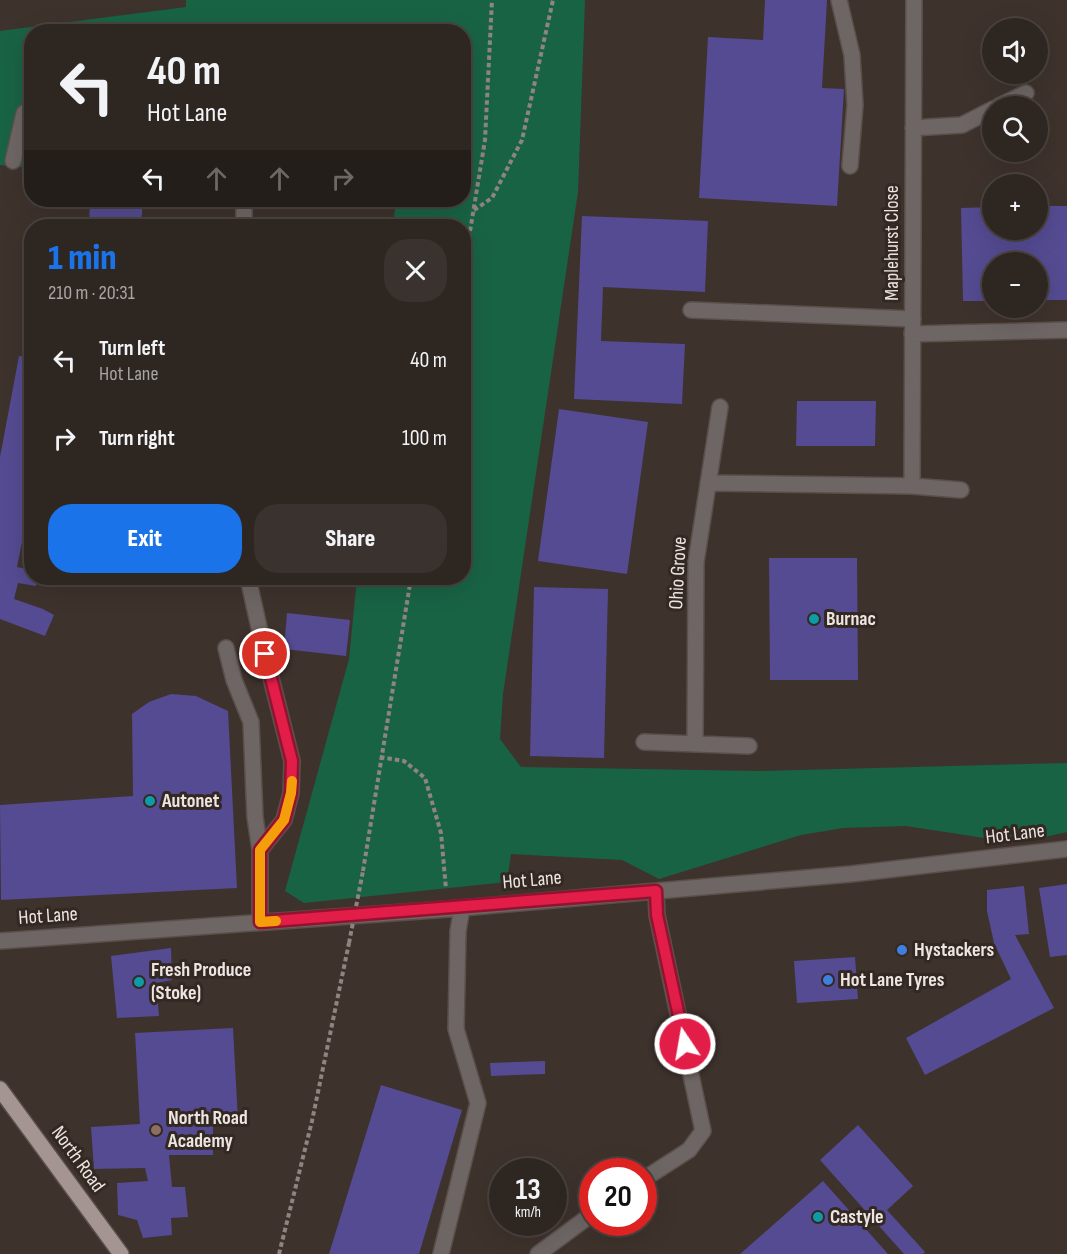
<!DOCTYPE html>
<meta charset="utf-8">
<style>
:root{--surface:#2e2621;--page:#3a322e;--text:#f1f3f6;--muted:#a7a5a5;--line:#49433f;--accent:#1a73e8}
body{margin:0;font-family:"Sofia Sans Condensed",sans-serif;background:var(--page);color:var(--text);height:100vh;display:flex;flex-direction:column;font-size:22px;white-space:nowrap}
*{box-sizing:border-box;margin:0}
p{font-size:20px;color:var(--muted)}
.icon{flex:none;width:33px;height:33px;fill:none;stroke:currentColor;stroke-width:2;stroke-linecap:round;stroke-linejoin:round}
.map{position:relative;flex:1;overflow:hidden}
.panel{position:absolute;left:24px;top:219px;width:447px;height:366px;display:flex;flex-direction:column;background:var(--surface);border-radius:24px;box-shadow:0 6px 24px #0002,0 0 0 2px var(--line)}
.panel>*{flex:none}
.hud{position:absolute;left:24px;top:24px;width:447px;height:183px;border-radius:24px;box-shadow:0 6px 24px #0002,0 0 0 2px var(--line);background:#2e2621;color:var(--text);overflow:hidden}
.controls{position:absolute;left:982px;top:18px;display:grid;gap:12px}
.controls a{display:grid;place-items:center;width:66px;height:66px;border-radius:50%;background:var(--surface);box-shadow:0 6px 24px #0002,0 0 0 2px var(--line);font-size:30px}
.speed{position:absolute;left:489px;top:1158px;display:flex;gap:12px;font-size:30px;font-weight:700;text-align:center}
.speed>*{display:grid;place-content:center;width:78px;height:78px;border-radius:50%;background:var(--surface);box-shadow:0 6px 24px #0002,0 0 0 2px var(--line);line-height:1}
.speed small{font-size:15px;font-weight:400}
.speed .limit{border:9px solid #d22;background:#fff;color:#111}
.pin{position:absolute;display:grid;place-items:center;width:51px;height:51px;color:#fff;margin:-26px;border:3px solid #fff;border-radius:50%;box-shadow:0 2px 6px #0007}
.me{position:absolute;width:66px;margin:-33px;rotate:348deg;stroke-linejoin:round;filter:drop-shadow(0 0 4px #0008)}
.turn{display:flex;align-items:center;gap:21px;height:126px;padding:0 24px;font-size:27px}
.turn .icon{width:78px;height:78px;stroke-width:2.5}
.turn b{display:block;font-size:42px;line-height:51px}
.lanes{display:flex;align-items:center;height:57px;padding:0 24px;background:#0003;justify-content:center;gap:30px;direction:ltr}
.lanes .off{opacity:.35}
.round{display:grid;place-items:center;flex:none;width:63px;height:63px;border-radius:24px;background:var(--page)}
.overview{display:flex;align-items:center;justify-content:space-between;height:102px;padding:0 24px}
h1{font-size:36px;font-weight:800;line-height:45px;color:var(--accent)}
.primary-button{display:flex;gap:12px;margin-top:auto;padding:12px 24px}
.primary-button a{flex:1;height:69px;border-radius:24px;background:var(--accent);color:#fff;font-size:24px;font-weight:800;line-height:69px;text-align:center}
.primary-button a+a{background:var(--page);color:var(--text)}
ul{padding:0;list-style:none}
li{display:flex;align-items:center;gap:18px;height:78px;padding:0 24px}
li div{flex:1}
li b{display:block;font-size:22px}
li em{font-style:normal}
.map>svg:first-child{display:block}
.green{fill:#196345}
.building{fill:#544b92}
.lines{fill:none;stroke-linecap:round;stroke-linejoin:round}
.minor-casing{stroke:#5a4f49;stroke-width:18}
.major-casing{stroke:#5a4f49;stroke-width:18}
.path{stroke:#8f8580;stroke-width:4;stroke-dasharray:4.5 3;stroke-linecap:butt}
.minor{stroke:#6d6665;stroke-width:15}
.major{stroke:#a49593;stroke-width:15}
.path-bridge{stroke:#8f8580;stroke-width:4;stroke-dasharray:4.5 3;stroke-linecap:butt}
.route-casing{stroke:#92132f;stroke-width:15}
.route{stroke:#e11d48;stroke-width:10}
.slow{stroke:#f59e0b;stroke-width:10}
.culture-dot{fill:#0f9aa8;stroke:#342822;stroke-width:2}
.shop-dot{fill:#3f7fe0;stroke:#342822;stroke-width:2}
.education-dot{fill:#8d6e63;stroke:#342822;stroke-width:2}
.labels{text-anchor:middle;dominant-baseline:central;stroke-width:6;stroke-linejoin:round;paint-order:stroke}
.street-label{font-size:20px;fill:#ede5e1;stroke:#342822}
.poi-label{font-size:20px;font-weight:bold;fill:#ede5e1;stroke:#342822;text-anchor:start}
</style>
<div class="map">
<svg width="1067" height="1254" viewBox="0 0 1067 1254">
<rect width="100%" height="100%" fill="#3e322c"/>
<path class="green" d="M186,0h399l-7,192 -75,502 -3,45 21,28 237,4 309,-8v69l-50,11 -111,-17 -63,2 -42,7 -142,44 -37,-19 -111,-6 -4,28 -203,21 -19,-12 64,-232 8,-81h107v-352h-71l3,-26h68v-168h-432l-1,136 -31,-3v-134l186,-24z"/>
<path class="building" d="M765,0h62l-5,88 22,1 -7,117 -138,-8 9,-161 55,3z
M90,200h53l-2,26h-52z
M1038,206h29v94h-29v-38h-45v39h-30l-2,-93 32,-1v23h45z
M582,216l126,5 -3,71 -102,-5 -2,54 84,3 -3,60 -108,-5z
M19,356l13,2v134l-15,75 15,3v8h6l-2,8 -18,-3 -4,16 29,10 11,6 -9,21 -45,-17v-162z
M797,401h79l-1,45h-79z
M559,409l89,13 -21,152 -89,-13z
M769,558h88l1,122h-88z
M534,587l74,2 -4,169 -74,-2z
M287,613l63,7 -4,36 -62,-7z
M171,694l25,2 32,15 9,177 -236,12 -1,-95 133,-9 -1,-82 17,-12z
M1067,884v71l-17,2 -11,-69z
M1024,886l5,48 -14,1 39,73 -129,67 -19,-37 105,-59 -17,-36 -7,-32v-21z
M171,948l1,32 -16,3 3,33 -42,2 -6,-62z
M855,957l3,42 -61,4 -3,-42z
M233,1028l5,92 -25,2v33h-44l3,32h13l3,30 -17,1 1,17 -29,3 -6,-18 -19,-5 -1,-32 31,-2 -3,-13 -51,1 -3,-42 49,-3 -5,-91z
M545,1061v13l-54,2 -1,-13z
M381,1085l81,25 -43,144h-90z
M858,1125l55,61 -26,24 38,42 -2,2h-19l-84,-94z
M823,1181l65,73h-148z"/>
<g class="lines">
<g class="minor-casing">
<path id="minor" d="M839,0l13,55 3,50 -5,61
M999,106l27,-13
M913,128l49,-3 31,-16
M13,161l11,-48 8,-4
M244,200v26
M691,310l222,9
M912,334l155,-4
M708,483l204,3 49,4
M912,486l2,-486
M248,578l17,76 27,107 -1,32 -7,27 -24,30
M226,648l8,32 17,42 4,95 5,33v72
M644,742l105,4
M695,743l1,-181 24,-155
M0,941l462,-33 389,-34 216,-25
M644,1179l45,-29 14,-19 -46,-216 -1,-24
M441,1254l37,-151 -22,-74 2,-98 4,-23
M538,1254l54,-40"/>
</g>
<g class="major-casing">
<path id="major" d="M0,1089l121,165"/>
</g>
<path class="path" d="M474,210l18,-12 30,-58 31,-140
M464,268l21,-128 7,-140
M380,757l24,4 21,17 16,55 5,56
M363,871l48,-293
M279,1254l33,-133 37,-178"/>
<use href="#minor" class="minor"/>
<use href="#major" class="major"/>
<path class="path-bridge" d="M349,943l14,-72"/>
</g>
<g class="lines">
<g class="route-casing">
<path id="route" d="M265,654l27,107 -1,32 -7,27 -24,30v72l396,-31 1,24 28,129"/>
</g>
<use href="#route" class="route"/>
<path class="slow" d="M276,921l-16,1v-72l24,-30 7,-27 1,-12"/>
</g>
<g class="culture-dot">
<circle cx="814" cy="619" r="6"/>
<circle cx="150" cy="801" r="6"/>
<circle cx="139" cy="982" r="6"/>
<circle cx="818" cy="1217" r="6"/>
</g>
<g class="shop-dot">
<circle cx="902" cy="950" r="6"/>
<circle cx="828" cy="980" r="6"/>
</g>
<circle class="education-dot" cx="156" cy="1130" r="6"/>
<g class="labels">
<g class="street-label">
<text transform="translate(892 243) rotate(-90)">Maplehurst Close</text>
<text transform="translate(678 573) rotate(-87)">Ohio Grove</text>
<text transform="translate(1015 834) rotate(-7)">Hot Lane</text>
<text transform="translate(532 880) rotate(-5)">Hot Lane</text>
<text transform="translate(48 916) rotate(-4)">Hot Lane</text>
<text transform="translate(78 1159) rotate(54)">North Road</text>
</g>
<g class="poi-label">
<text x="826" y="619">Burnac</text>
<text x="162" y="801">Autonet</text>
<text x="914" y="950">Hystackers</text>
<text x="151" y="970">Fresh Produce<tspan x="151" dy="23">(Stoke)</tspan></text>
<text x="840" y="980">Hot Lane Tyres</text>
<text x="168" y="1118">North Road<tspan x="168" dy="23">Academy</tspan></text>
<text x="830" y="1217">Castyle</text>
</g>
</g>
</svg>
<div class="controls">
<a><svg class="icon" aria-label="sound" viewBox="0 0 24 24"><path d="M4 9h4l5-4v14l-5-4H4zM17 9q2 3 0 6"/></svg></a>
<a><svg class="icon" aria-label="search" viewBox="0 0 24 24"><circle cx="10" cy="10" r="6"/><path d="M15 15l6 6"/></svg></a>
<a>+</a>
<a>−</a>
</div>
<div class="speed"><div>13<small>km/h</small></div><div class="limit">20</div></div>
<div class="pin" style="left:265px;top:654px;background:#d93025"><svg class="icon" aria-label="arrive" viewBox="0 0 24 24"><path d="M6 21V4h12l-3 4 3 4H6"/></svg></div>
<svg class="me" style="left:685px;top:1044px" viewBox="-20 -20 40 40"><circle r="17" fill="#e11d48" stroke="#fff" stroke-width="3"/><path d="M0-11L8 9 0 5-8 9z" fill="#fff"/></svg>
<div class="hud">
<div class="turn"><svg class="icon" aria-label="left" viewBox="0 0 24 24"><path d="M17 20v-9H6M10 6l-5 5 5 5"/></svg><div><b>40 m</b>Hot Lane</div></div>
<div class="lanes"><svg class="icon" aria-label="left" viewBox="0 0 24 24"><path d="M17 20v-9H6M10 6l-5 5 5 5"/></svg><svg class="icon off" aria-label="ahead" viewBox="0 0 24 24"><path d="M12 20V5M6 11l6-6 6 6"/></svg><svg class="icon off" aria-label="ahead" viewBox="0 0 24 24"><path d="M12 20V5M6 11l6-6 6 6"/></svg><svg class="icon off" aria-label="right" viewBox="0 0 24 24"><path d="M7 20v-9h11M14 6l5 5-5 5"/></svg></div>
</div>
<section class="panel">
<div class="overview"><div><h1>1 min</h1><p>210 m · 20:31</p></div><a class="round"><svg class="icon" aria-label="close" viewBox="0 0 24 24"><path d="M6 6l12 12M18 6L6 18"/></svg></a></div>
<ul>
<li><svg class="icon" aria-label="left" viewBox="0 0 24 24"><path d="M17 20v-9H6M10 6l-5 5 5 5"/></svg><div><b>Turn left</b><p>Hot Lane</p></div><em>40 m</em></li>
<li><svg class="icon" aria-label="right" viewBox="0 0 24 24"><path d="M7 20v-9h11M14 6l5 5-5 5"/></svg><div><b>Turn right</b></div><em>100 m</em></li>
</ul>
<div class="primary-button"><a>Exit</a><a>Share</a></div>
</section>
</div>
